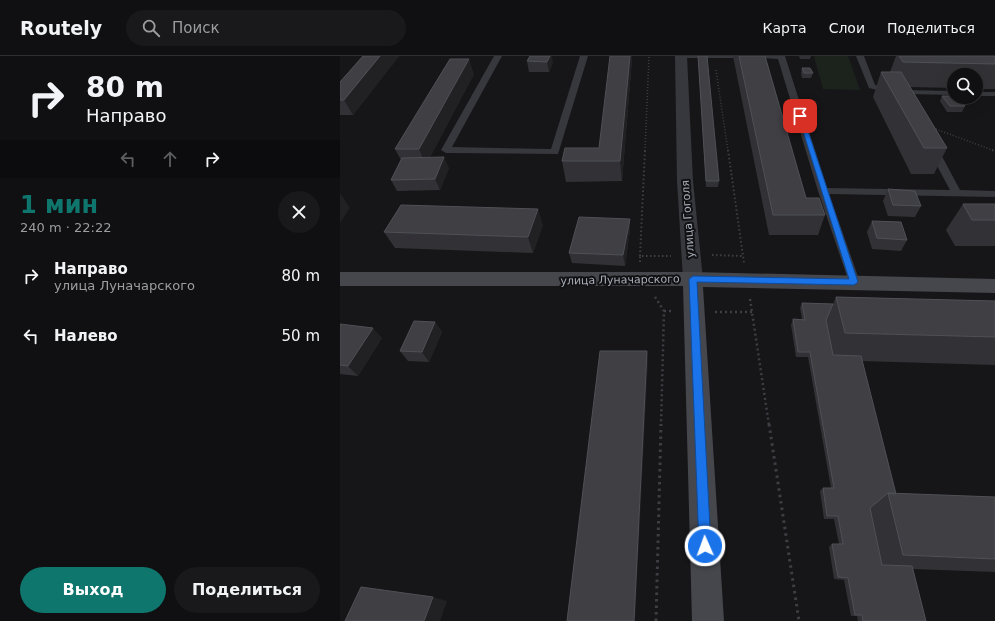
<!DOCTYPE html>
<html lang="ru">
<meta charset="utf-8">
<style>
:root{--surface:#101012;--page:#19191b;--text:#f1f3f6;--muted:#9c9d9f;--line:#303032;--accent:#0f766e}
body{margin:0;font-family:"DejaVu Sans",sans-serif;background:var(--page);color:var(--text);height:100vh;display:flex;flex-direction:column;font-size:15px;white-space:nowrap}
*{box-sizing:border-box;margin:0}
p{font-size:13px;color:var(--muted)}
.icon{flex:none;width:22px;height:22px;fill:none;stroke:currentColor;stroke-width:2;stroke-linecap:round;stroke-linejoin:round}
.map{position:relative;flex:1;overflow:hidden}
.drawer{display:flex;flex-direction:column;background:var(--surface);width:340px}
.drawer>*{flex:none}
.hud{background:#101012;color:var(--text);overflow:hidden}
.controls{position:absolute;left:607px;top:12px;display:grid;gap:8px}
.controls a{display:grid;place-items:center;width:36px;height:36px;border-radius:50%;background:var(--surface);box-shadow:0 4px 16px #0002,0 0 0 1px var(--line);font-size:20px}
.pin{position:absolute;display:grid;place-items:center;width:34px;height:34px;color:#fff;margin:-17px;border-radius:8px;box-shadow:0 2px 6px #0006}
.me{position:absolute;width:44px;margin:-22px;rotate:358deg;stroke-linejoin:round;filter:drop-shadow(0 0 3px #0008)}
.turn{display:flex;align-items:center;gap:14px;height:84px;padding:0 20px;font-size:18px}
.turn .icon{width:52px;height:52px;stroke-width:2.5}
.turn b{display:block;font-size:28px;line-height:34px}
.lanes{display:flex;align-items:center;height:38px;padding:0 20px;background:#0003;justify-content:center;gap:20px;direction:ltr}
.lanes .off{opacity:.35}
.round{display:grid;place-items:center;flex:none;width:42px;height:42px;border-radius:21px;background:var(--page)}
.headline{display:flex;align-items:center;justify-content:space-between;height:68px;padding:0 20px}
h1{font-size:24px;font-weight:600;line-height:30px;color:var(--accent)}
.cta{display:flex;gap:8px;margin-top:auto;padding:8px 20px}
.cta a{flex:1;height:46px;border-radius:24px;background:var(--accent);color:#fff;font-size:16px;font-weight:600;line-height:46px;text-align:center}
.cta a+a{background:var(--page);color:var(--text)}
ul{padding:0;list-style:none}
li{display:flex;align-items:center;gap:12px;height:60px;padding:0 20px}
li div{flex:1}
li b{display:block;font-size:15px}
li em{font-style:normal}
header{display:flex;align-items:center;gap:24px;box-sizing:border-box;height:56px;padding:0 20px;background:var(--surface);border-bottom:1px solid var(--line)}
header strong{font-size:19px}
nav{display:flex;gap:22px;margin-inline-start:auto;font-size:14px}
.search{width:280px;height:36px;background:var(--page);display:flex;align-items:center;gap:10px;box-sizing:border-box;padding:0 14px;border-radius:22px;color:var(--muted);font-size:15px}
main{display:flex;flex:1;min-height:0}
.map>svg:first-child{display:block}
.green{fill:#1c231d}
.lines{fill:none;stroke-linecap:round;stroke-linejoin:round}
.path-far3{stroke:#3d3f44;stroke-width:1.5;stroke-dasharray:1 2;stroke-linecap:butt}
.path-far2{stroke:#3d3f44;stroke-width:2;stroke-dasharray:1.5 2.5;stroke-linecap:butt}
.path-far1{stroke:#3d3f44;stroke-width:2.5;stroke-dasharray:2 3;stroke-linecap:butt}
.path{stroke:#3d3f44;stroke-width:3;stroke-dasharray:2.5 4;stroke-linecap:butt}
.lane{fill:#37383d;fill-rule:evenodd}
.street{fill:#37383d;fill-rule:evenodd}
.secondary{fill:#45474d;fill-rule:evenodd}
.wall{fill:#323236}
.shaded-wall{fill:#212124}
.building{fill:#3f3f44;stroke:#4f5156}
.route{fill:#1a73e8;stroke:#114b97}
.labels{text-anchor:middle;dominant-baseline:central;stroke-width:4;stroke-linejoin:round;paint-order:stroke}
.street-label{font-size:11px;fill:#a8adb8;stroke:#111113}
</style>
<header>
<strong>Routely</strong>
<div class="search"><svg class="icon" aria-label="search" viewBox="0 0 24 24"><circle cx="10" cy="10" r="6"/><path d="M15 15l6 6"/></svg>Поиск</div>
<nav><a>Карта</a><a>Слои</a><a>Поделиться</a></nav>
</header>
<main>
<section class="drawer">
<div class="hud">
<div class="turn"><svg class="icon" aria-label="right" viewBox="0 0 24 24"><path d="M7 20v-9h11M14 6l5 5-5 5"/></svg><div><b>80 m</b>Направо</div></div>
<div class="lanes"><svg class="icon off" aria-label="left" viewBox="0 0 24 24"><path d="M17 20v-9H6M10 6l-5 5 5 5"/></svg><svg class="icon off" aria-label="ahead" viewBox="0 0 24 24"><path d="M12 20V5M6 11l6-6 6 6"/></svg><svg class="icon" aria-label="right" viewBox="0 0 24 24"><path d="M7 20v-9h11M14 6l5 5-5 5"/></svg></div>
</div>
<div class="headline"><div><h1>1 мин</h1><p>240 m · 22:22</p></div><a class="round"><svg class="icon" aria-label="close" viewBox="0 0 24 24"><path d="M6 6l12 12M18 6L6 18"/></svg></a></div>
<ul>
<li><svg class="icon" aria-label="right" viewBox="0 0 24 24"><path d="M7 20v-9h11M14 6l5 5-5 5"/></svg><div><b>Направо</b><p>улица Луначарского</p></div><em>80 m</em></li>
<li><svg class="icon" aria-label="left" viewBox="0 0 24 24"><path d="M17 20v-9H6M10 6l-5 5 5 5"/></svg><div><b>Налево</b></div><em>50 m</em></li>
</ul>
<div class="cta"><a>Выход</a><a>Поделиться</a></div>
</section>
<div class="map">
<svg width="655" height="565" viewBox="0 0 655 565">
<rect width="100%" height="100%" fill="#161618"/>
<path class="green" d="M474,0h34l12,34 -37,-1z"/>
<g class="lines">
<path class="path-far3" d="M376,14l12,81
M593,72l62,23
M305,95l4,-95"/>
<path class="path-far2" d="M388,94l16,113
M652,94l3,1
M372,199l31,1
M300,200l5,-106
M300,206v-6h31"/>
<path class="path-far1" d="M315,241l9,14 -3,114
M410,243l19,126
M324,255h10
M375,256h37"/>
<path class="path" d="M429,368l30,197
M316,565l5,-197"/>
<path class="lane" d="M154,0h8l-50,91 99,2 29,-93h8l-30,98 -112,-1 -5,-3z
M334,0h64l-4,2h-56z
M416,0h29l42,132 123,2 -23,-43 5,-3 5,3 23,43 35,1v6l-166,-3 31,88 -2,3 -4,1 -4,-1 -32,-94 -40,-132 -18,-1z
M516,0h8l11,29 20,5v4h-3l-23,-6z
M561,34l53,1v4l-45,-1 3,5 -4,2h-3l-5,-9z
M636,36h19v4h-19z"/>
<path class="street" d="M335,0h12l6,125 10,98 -3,5 -7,2 -7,-2 -3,-5 -6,-98z"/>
<path class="secondary" d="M0,216h353l302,7v14l-292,-6 21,334h-32l-9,-335h-343z"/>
</g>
<path class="wall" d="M23,0h36l-46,59h-13v-33z
M190,0l23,7 -4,9h-20l-2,-11z
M358,0l21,125 -1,6h-12z
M393,0h32l41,142 19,17 -7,20h-49z
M459,0h12l-1,3h-10z
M556,0h99v33h-19v-14h-22v13l-44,-1 37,61 -13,26h-23l-38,-77 8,-25h9z
M292,3l-10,122 -56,1 -4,-21 37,-13z
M462,12l11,5 -2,5h-9l-1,-5z
M134,18l-44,83 19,11 -9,22 -43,1 -6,-11 10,-20 -6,-11z
M602,40l23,10 -3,6h-15l-7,-11z
M548,133l33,17 -6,11 -27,-1 -5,-15z
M623,148h32v42h-40l-9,-16z
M532,165l35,19 -6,11 -29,-2 -5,-17z
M203,169l-10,28 -138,-5 -11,-16z
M290,174l-5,36 -53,-3 -3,-10z
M496,241l159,4v64l-133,-4 34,133 99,3v75l-82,-3 13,52h-68l-1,-5h-6l-7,-36 -10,-1 -5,-32 3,-3h7l-5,-25h-10l-4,-28 3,-3h8l-23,-131h-12l-5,-32 2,-6h9l-2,-11 2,-5 31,1z
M95,266l7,10 -13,30 -21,-1 -8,-10z
M0,268l42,14 -24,38 -18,-2z"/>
<path class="shaded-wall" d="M40,0h19l-46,59 -9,-15z
M210,0h2l1,7 -4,9 -2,-10z
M290,0h2v3l-10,122 -2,-20z
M129,3l5,15 -48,91 -7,-16z
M104,101l5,11 -9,22 -5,-11z
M0,137l10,15 -10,15z
M198,153l5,16 -10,28 -5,-16z
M290,163v11l-5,36 -2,-11z
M95,266l7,10 -13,30 -7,-10z
M33,272l9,10 -24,38 -10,-10z
M307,295l1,10 -13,260h-1z
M93,541l14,4 -7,20h-16z"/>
<path class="building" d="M23,0h17l-36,44h-4v-18z
M190,0h20l-3,6 -20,-1z
M270,0h20l-10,105h-58l3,-13h34z
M358,0h9l12,125h-13z
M399,0h26l41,142h13l6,17h-52z
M559,0h96v8l-92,-2z
M110,3h19l-50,90h-24z
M462,12h8l3,5h-9z
M541,16h20l46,76h-23z
M602,40h12v1h4l7,9h-15z
M104,101l-9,22 -44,1 11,-22z
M548,133l27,2 6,15 -28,-1z
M623,148h32v16h-23z
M61,149l137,4 -10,28 -144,-5z
M239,161l51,2 -7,36 -54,-2z
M532,165l29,1 6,18 -30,-2z
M496,241l159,4v36l-150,-4z
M462,247l31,1 -7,16 7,35 28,1 35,138 -8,-1 -18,15 12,57 30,1 14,55h-63l-1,-6h-7l-7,-37 -10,-1 -6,-33h11l-5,-28h-11l-4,-28h11l-24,-136h-12l-5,-33 12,1z
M74,265l21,1 -13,30 -22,-1z
M0,268l33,4 -25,38 -8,-1z
M260,295h47l-13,270h-67z
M548,437l107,4v62l-92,-4z
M21,531l72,10 -9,24h-79z"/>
<path class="route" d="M458,59l5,1 55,166 -4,3 -157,-3 14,264 -1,5 -5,1 -4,-1 -2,-5 -10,-267 4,-3 156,3z"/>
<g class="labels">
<g class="street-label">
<text transform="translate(348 163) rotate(-94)">улица Гоголя</text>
<text transform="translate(280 224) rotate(-1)">улица Луначарского</text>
</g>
</g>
</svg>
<div class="controls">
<a><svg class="icon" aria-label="search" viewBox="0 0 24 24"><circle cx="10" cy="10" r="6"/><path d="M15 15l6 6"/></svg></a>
</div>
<div class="pin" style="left:460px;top:60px;background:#d93025"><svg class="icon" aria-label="arrive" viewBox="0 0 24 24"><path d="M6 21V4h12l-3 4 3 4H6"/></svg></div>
<svg class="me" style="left:365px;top:490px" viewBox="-20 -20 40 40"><circle r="17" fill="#1a73e8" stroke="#fff" stroke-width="3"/><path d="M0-11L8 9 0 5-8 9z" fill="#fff"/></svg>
</div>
</main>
